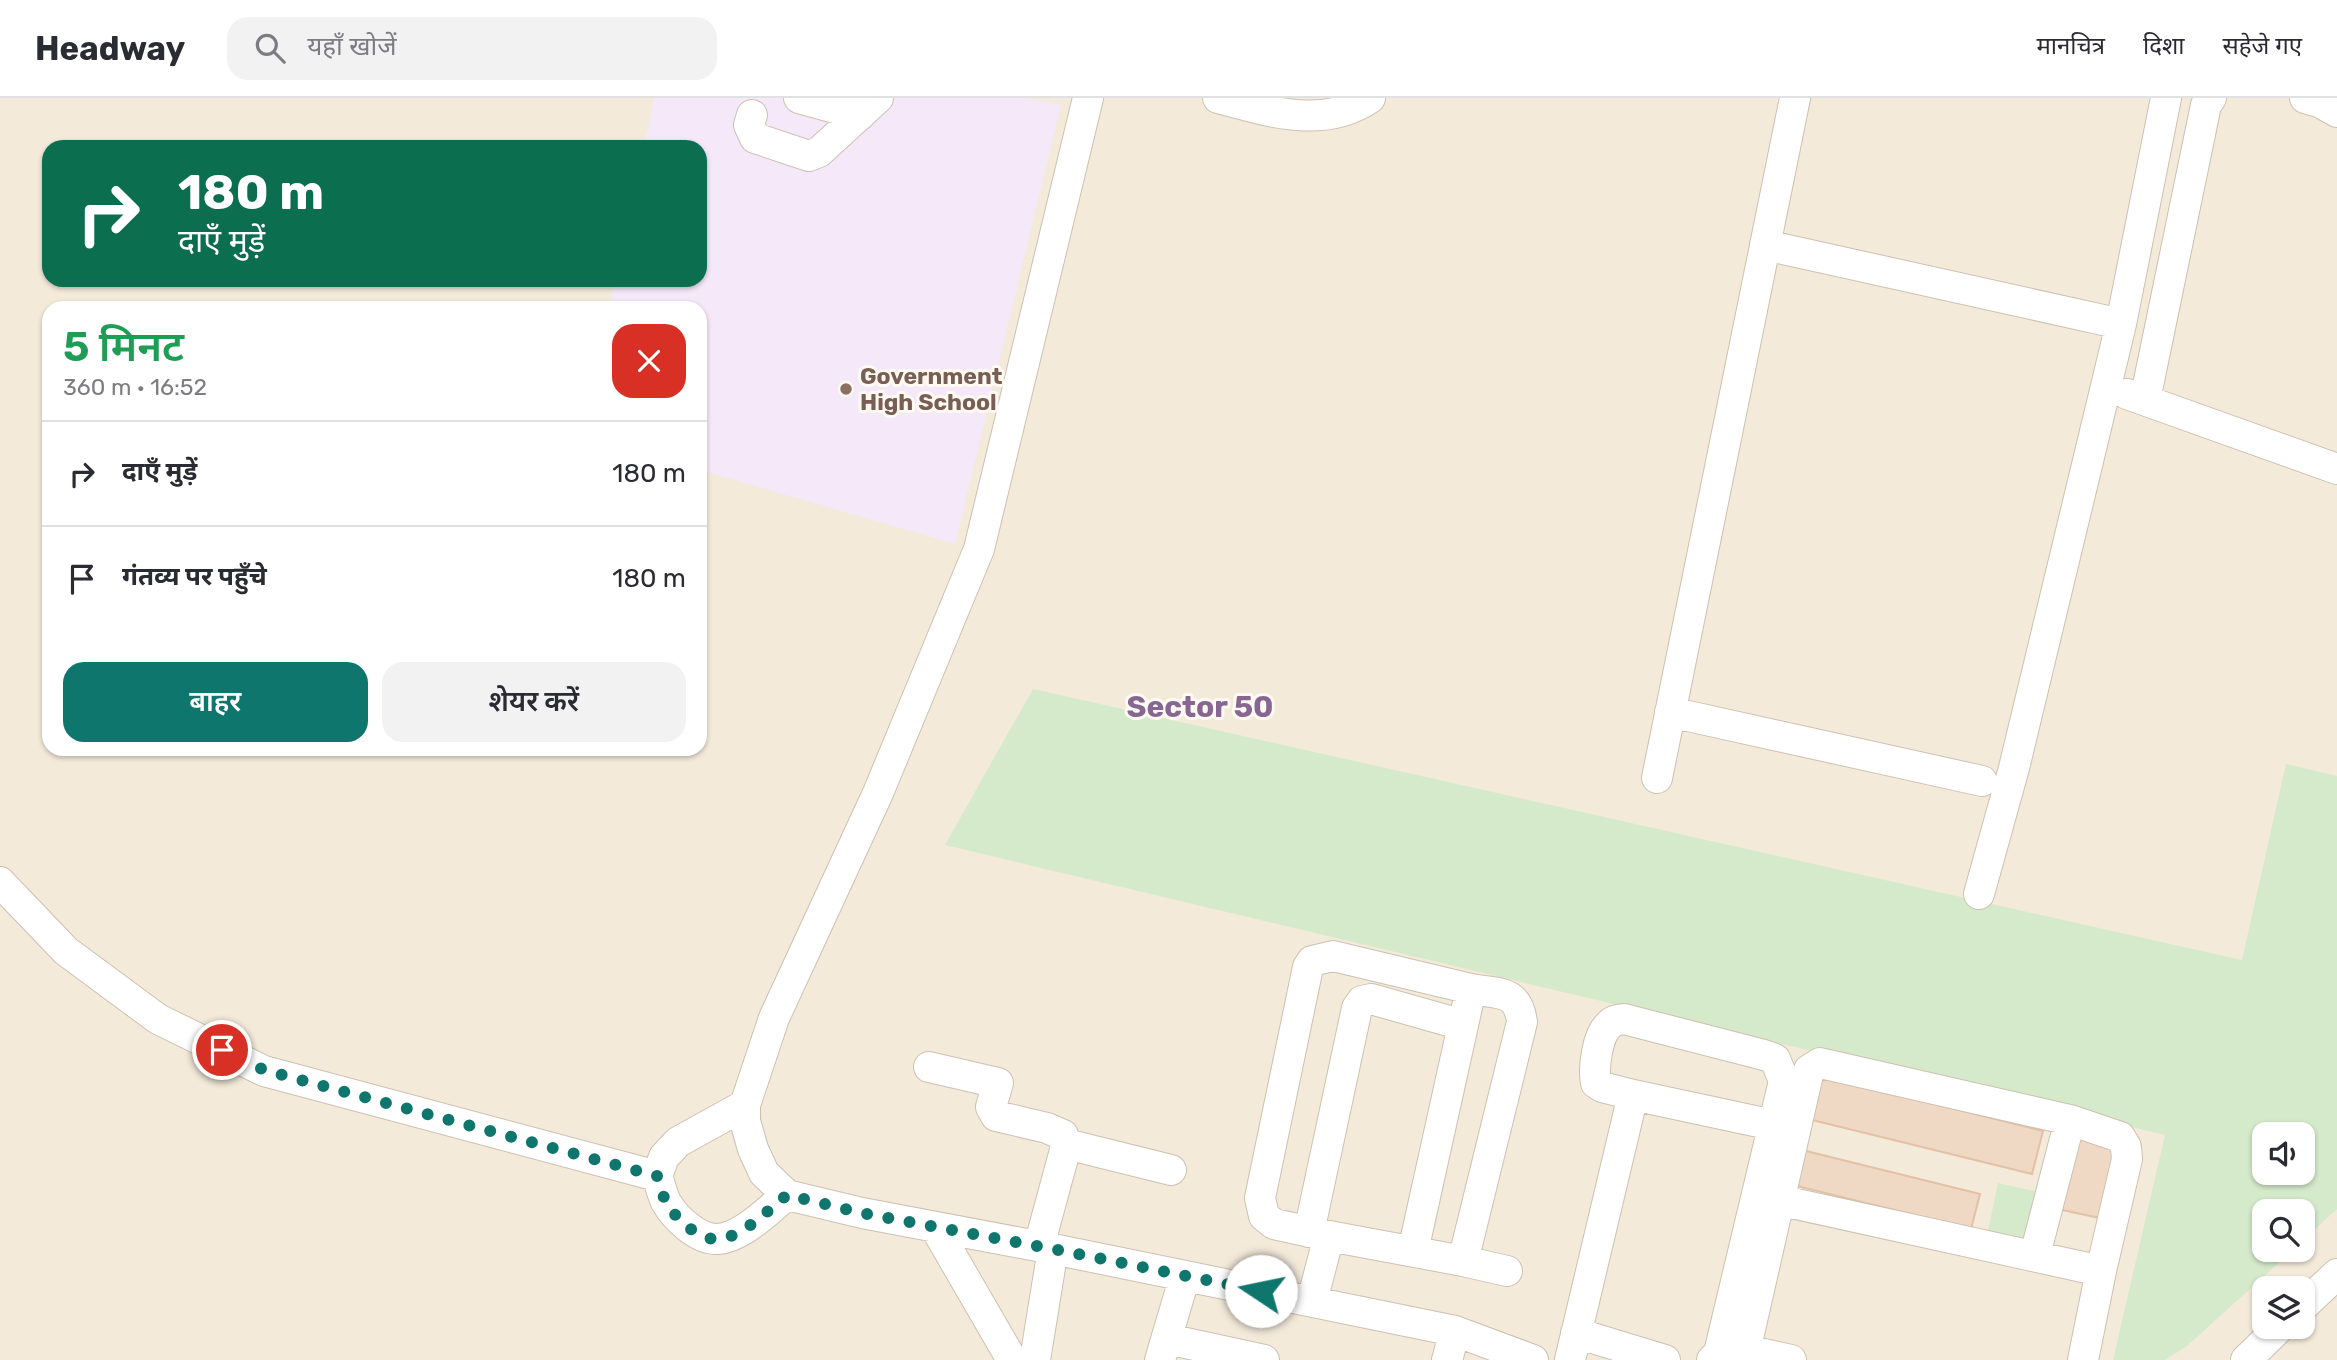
<!DOCTYPE html>
<html lang="hi">
<meta charset="utf-8">
<style>
:root{--surface:#fff;--page:#f2f2f3;--text:#2b2b33;--muted:#7c7c81;--line:#e1e1e2;--accent:#0f766e}
body{margin:0;font-family:Rubik,"Noto Sans Devanagari",sans-serif;background:var(--page);color:var(--text);height:100vh;display:flex;flex-direction:column;font-size:26px;white-space:nowrap}
*{box-sizing:border-box;margin:0}
p{font-size:23px;color:var(--muted)}
.icon{flex:none;width:38px;height:38px;fill:none;stroke:currentColor;stroke-width:2;stroke-linecap:round;stroke-linejoin:round}
.map{position:relative;flex:1;overflow:hidden}
.sheet{position:absolute;left:42px;top:203px;width:665px;height:455px;display:flex;flex-direction:column;background:var(--surface);border-radius:21px;box-shadow:0 2px 5px #0004}
.sheet>*{flex:none}
.hud{position:absolute;left:42px;top:42px;width:665px;height:147px;border-radius:21px;box-shadow:0 2px 5px #0004;background:#0b6e4f;color:#fff;overflow:hidden}
.controls{position:absolute;left:2252px;top:1024px;display:grid;gap:14px}
.controls a{display:grid;place-items:center;width:63px;height:63px;border-radius:14px;background:var(--surface);box-shadow:0 2px 5px #0004;font-size:35px}
.pin{position:absolute;display:grid;place-items:center;width:60px;height:60px;color:#fff;margin:-30px;border:4px solid #fff;border-radius:50%;box-shadow:0 2px 7px #0007}
.me{position:absolute;width:77px;margin:-38px;rotate:281deg;stroke-linejoin:round;filter:drop-shadow(0 0 5px #0008)}
.turn{display:flex;align-items:center;gap:24px;height:147px;padding:0 21px;font-size:32px}
.turn .icon{width:91px;height:91px;stroke-width:2.5}
.turn b{display:block;font-size:49px;line-height:60px}
.round{display:grid;place-items:center;flex:none;width:74px;height:74px;border-radius:21px;background:var(--page)}
.overview{display:flex;align-items:center;justify-content:space-between;height:119px;padding:0 21px}
h1{font-size:42px;font-weight:600;line-height:52px;color:#1e9e55}
.action{display:flex;gap:14px;margin-top:auto;padding:14px 21px}
.action a{flex:1;height:80px;border-radius:21px;background:var(--accent);color:#fff;font-size:28px;font-weight:600;line-height:80px;text-align:center}
.action a+a{background:var(--page);color:var(--text)}
ul{padding:0;list-style:none}
li{display:flex;align-items:center;gap:21px;height:105px;padding:0 21px;border-top:2px solid var(--line)}
li div{flex:1}
li b{display:block;font-size:26px}
li em{font-style:normal}
header{display:flex;align-items:center;gap:42px;box-sizing:border-box;height:98px;padding:0 35px;background:var(--surface);border-bottom:2px solid var(--line)}
header strong{font-size:33px}
nav{display:flex;gap:38px;margin-inline-start:auto;font-size:24px}
.search{width:490px;height:63px;background:var(--page);display:flex;align-items:center;gap:18px;box-sizing:border-box;padding:0 24px;border-radius:21px;color:var(--muted);font-size:26px}
.map>svg:first-child{display:block}
.residential{fill:#f3eada;fill-rule:evenodd}
.education{fill:#f4e8f9}
.green{fill:#d4eaca;fill-rule:evenodd}
.building{fill:#f0d9c4;stroke:#e2c1a5;stroke-width:2}
.lines{fill:none;stroke-linecap:round;stroke-linejoin:round}
.minor-casing{stroke:#cec0b1;stroke-width:32}
.minor{stroke:#fff;stroke-width:30}
.route{stroke:#0f766e;stroke-width:12;stroke-dasharray:0 21.6}
.education-dot{fill:#8d6e63;stroke:#fefaf2;stroke-width:2.5}
.labels{text-anchor:middle;dominant-baseline:central;stroke-width:6;stroke-linejoin:round;paint-order:stroke}
.education-label{font-size:23px;font-weight:bold;fill:#785e54;stroke:#fefaf2;text-anchor:start}
.district-label{font-size:30px;font-weight:bold;fill:#876792;stroke:#fefaf2}
</style>
<header>
<strong>Headway</strong>
<div class="search"><svg class="icon" aria-label="search" viewBox="0 0 24 24"><circle cx="10" cy="10" r="6"/><path d="M15 15l6 6"/></svg>यहाँ खोजें</div>
<nav><a>मानचित्र</a><a>दिशा</a><a>सहेजे गए</a></nav>
</header>
<div class="map">
<svg width="2337" height="1262" viewBox="0 0 2337 1262">
<rect width="100%" height="100%" fill="#fcf7ec"/>
<path class="residential" d="M0,0h2337v1262h-2337zM49,49h651v133h-651zM49,210h651v441h-651zM2264,1036h39v38h-39zM2264,1113h39v39h-39zM2264,1190h39v38h-39z"/>
<path class="education" d="M654,0h370l37,7 -106,439 -255,-74v-162h-91l6,-28h85v-133h-56z"/>
<path class="green" d="M1033,591l1209,271 44,-196 51,12v433l-34,31v-29h-39v39h29l-106,96 -22,14h-52l52,-225 -1220,-290zM2264,1036h39v38h-39z
M1998,1085l45,10 -10,48 -45,-10z"/>
<path class="building" d="M1815,976l228,57 -11,43 -228,-56z
M2077,1036l39,8 -16,76 -38,-8z
M1798,1051l182,45 -9,35 -182,-45z"/>
<g class="lines">
<g class="minor-casing">
<path id="minor" d="M799,0l61,17
M1088,0l-109,451 -101,244 -104,225 -29,87v16l8,28 11,24 23,22 75,18 191,36 402,82 78,29
M1218,0c49,13 105,32 152,0
M2305,0l14,4 18,10
M752,17l-3,10 6,13 54,18 10,-4 59,-54
M1765,147l356,79
M2127,296l210,75
M2145,302l61,-295 5,-7
M1670,614l312,69
M1657,680l138,-680
M0,784l66,69 92,68 106,52 393,105
M1979,796l35,-126 107,-444 45,-226
M929,969l69,16 -7,24 5,9 51,12 16,7 3,9 -2,10 -25,92
M1633,997l140,30
M745,1007l-67,37 -14,15 -7,19c3,8 5,18 9,26 9,16 32,38 52,37 25,-2 50,-29 69,-44
M1066,1046l105,26
M1778,1102l323,71
M935,1129l77,133
M1309,1134l48,-224 5,-7 9,-2 92,26
M1329,1138l-55,-12 -10,-8 -4,-18 48,-231 4,-6 21,-5 138,33
M1413,1153l58,-262c27,5 47,0 51,33l-59,239
M2035,1157l35,-135
M1312,1203l17,-65 134,25 44,10
M2303,1208l34,-32
M1576,1235l89,27
M1167,1241l97,21
M1746,1252l45,10
M1035,1262l18,-111
M1160,1262l25,-84
M1447,1262l8,-29
M1570,1262l63,-265 -31,-8 -6,-4c-3,-14 1,-48 13,-58 4,-5 9,-5 15,-6l140,36 11,4 9,22 -65,272 -7,7
M1743,1262l66,-290 11,-7 250,57 50,17 6,10 1,12 -26,112 -18,89
M2246,1262l35,-34"/>
</g>
<use href="#minor" class="minor"/>
</g>
<g class="lines">
<path class="route" d="M222,952l42,20 393,106c3,8 5,18 9,26 9,16 32,38 52,37 25,-2 50,-29 69,-44l75,18 191,36 208,42"/>
</g>
<circle class="education-dot" cx="846" cy="291" r="7"/>
<g class="labels">
<g class="education-label">
<text x="860" y="278">Government<tspan x="860" dy="26">High School</tspan></text>
</g>
<g class="district-label">
<text x="1200" y="609">Sector 50</text>
</g>
</g>
</svg>
<div class="controls">
<a><svg class="icon" aria-label="sound" viewBox="0 0 24 24"><path d="M4 9h4l5-4v14l-5-4H4zM17 9q2 3 0 6"/></svg></a>
<a><svg class="icon" aria-label="search" viewBox="0 0 24 24"><circle cx="10" cy="10" r="6"/><path d="M15 15l6 6"/></svg></a>
<a><svg class="icon" aria-label="layers" viewBox="0 0 24 24"><path d="M12 4l9 5-9 5-9-5zM3 14l9 5 9-5"/></svg></a>
</div>
<div class="pin" style="left:222px;top:952px;background:#d93025"><svg class="icon" aria-label="arrive" viewBox="0 0 24 24"><path d="M6 21V4h12l-3 4 3 4H6"/></svg></div>
<svg class="me" style="left:1261px;top:1193px" viewBox="-20 -20 40 40"><circle r="19" fill="#fff"/><path d="M0-13L10 11 0 6-10 11z" fill="#0f766e"/></svg>
<div class="hud">
<div class="turn"><svg class="icon" aria-label="right" viewBox="0 0 24 24"><path d="M7 20v-9h11M14 6l5 5-5 5"/></svg><div><b>180 m</b>दाएँ मुड़ें</div></div>
</div>
<section class="sheet">
<div class="overview"><div><h1>5 मिनट</h1><p>360 m · 16:52</p></div><a class="round" style="background:#d93025;color:#fff"><svg class="icon" aria-label="close" viewBox="0 0 24 24"><path d="M6 6l12 12M18 6L6 18"/></svg></a></div>
<ul>
<li><svg class="icon" aria-label="right" viewBox="0 0 24 24"><path d="M7 20v-9h11M14 6l5 5-5 5"/></svg><div><b>दाएँ मुड़ें</b></div><em>180 m</em></li>
<li><svg class="icon" aria-label="arrive" viewBox="0 0 24 24"><path d="M6 21V4h12l-3 4 3 4H6"/></svg><div><b>गंतव्य पर पहुँचे</b></div><em>180 m</em></li>
</ul>
<div class="action"><a>बाहर</a><a>शेयर करें</a></div>
</section>
</div>
